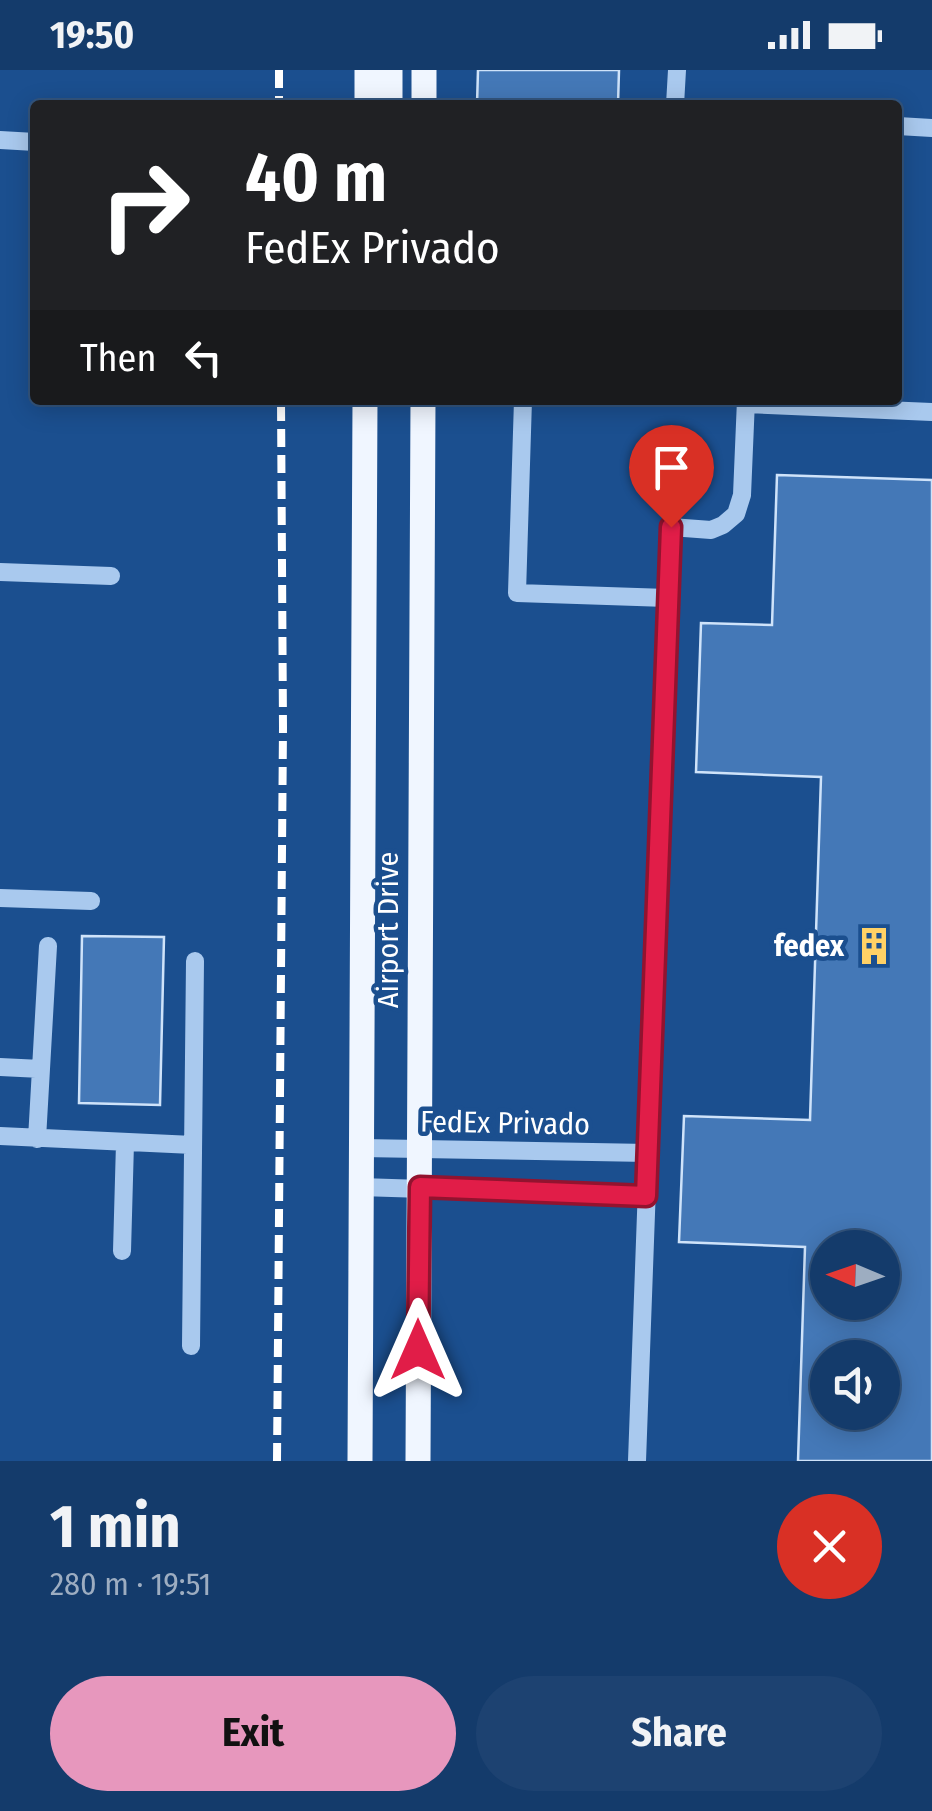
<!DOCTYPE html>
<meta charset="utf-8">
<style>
:root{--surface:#143b6b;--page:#1d4271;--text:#f1f3f6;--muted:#9dadc1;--line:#33557e;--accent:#e797bd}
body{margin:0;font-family:"Fira Sans Condensed",sans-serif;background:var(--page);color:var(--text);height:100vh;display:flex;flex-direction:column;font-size:38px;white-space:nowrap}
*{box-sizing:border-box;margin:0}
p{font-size:32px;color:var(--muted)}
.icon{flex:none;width:55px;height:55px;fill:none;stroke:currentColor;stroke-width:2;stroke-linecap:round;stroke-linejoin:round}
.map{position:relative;height:1391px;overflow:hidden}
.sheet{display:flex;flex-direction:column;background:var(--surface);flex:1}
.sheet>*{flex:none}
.guide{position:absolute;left:30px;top:30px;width:872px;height:305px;border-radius:10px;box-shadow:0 5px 25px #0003,0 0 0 2px var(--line);background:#202124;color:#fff;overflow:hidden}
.needle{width:65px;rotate:272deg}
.fabs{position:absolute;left:810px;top:1160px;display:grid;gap:20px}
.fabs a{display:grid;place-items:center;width:90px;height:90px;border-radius:50%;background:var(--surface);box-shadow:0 5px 25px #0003,0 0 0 2px var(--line);font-size:50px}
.pin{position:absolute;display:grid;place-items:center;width:85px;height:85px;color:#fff;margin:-102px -42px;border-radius:50% 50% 50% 0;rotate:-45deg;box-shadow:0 0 10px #0007}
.pin .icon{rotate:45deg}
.me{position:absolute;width:110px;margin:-55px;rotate:0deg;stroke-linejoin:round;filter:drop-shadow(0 0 8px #0008)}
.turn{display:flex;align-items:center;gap:35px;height:210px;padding:0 50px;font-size:45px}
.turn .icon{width:130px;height:130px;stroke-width:2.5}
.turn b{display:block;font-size:70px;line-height:85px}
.then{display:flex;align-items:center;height:95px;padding:0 50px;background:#0003;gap:20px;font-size:38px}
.round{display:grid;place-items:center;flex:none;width:105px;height:105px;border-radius:52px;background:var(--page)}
.head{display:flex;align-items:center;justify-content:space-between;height:170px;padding:0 50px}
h1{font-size:60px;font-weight:700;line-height:75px}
.cta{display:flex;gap:20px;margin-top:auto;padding:20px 50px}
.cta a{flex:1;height:115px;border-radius:60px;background:var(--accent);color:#111;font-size:40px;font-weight:700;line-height:115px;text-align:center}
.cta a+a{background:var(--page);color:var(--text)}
.status{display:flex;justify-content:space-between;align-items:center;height:70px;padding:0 50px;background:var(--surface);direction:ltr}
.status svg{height:28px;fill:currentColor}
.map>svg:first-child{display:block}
.building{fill:#4478b7;stroke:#cfe3fa;stroke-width:2.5;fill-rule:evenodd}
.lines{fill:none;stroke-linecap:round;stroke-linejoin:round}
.minor{stroke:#a9c9ee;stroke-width:18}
.major{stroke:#f0f6ff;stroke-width:25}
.rail{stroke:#fff;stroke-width:8;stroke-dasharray:18 8;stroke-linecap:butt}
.route-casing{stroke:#92132f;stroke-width:25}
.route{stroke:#e11d48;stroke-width:18}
.labels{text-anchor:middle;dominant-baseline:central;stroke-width:9;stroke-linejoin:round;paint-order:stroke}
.street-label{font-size:30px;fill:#fff;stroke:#1b4f8f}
.poi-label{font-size:30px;font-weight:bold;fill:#fff;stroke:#1b4f8f;text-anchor:end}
</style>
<div class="status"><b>19:50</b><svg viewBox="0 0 49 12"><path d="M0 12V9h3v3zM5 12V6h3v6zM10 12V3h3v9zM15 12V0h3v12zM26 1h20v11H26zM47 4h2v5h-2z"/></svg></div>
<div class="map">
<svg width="932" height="1391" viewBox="0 0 932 1391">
<rect width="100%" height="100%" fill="#1b4f8f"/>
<path class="building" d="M478,0h141l-1,35h-141z
M777,405l155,5v981h-134l7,-214 -126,-5 5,-126 126,4 11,-343 -125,-5 5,-149 71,2zM828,1178h54v54h-54zM828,1288h54v54h-54z
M82,866l82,1 -4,168 -81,-2z"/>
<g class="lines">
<path class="minor" d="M675,35l2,-35
M898,56l34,2
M0,70l35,2
M523,330l-6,193 150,5
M746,334l186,8
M0,502l111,4
M0,828l91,3
M0,997l41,2
M0,1066l193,9
M37,1069l11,-193
M361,1078l287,5
M360,1117l287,9
M122,1181l3,-108
M191,1276l4,-385
M637,1391l34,-934 40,3 12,-5 13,-11 6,-19 4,-95"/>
<path class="major" d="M367,35v-35
M390,35v-35
M424,35v-35
M360,1391l5,-1061
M418,1391l5,-1061"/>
<path class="rail" d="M279,0v35
M277,1391l6,-733 -2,-328"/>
</g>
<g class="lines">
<g class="route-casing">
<path id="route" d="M418,1280l2,-163 226,9 25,-669"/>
</g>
<use href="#route" class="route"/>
</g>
<defs>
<g id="building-bare" transform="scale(3)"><path d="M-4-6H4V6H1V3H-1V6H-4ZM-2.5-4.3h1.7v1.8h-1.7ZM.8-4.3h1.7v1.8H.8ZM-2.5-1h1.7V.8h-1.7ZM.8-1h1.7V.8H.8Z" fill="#ffd166" stroke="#1b4f8f" stroke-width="2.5" paint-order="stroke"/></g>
</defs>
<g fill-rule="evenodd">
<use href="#building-bare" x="874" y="876"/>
</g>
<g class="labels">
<g class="street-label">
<text transform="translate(388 860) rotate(-90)">Airport Drive</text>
<text transform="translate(505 1053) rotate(1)">FedEx Privado</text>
</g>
<g class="poi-label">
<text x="844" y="876">fedex</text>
</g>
</g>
</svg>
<div class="fabs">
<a><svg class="needle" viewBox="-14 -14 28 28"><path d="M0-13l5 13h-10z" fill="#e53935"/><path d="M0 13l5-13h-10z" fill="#9dadc1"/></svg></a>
<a><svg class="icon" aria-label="sound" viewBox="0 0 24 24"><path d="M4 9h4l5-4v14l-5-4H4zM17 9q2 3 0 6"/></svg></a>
</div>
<div class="pin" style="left:671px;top:457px;background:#d93025"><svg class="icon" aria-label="arrive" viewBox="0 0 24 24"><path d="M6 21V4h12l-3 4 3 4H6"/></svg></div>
<svg class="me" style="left:418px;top:1280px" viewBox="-20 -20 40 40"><path d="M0-17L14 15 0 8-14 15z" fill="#e11d48" stroke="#fff" stroke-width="4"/></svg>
<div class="guide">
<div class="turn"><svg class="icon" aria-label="right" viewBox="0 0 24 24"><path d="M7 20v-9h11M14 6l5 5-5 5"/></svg><div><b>40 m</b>FedEx Privado</div></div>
<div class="then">Then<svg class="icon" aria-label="left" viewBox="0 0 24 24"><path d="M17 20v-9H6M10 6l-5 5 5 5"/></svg></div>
</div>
</div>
<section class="sheet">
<div class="head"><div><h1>1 min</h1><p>280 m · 19:51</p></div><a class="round" style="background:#d93025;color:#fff"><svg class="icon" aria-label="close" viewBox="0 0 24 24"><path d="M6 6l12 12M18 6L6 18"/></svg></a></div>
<div class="cta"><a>Exit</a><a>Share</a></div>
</section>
